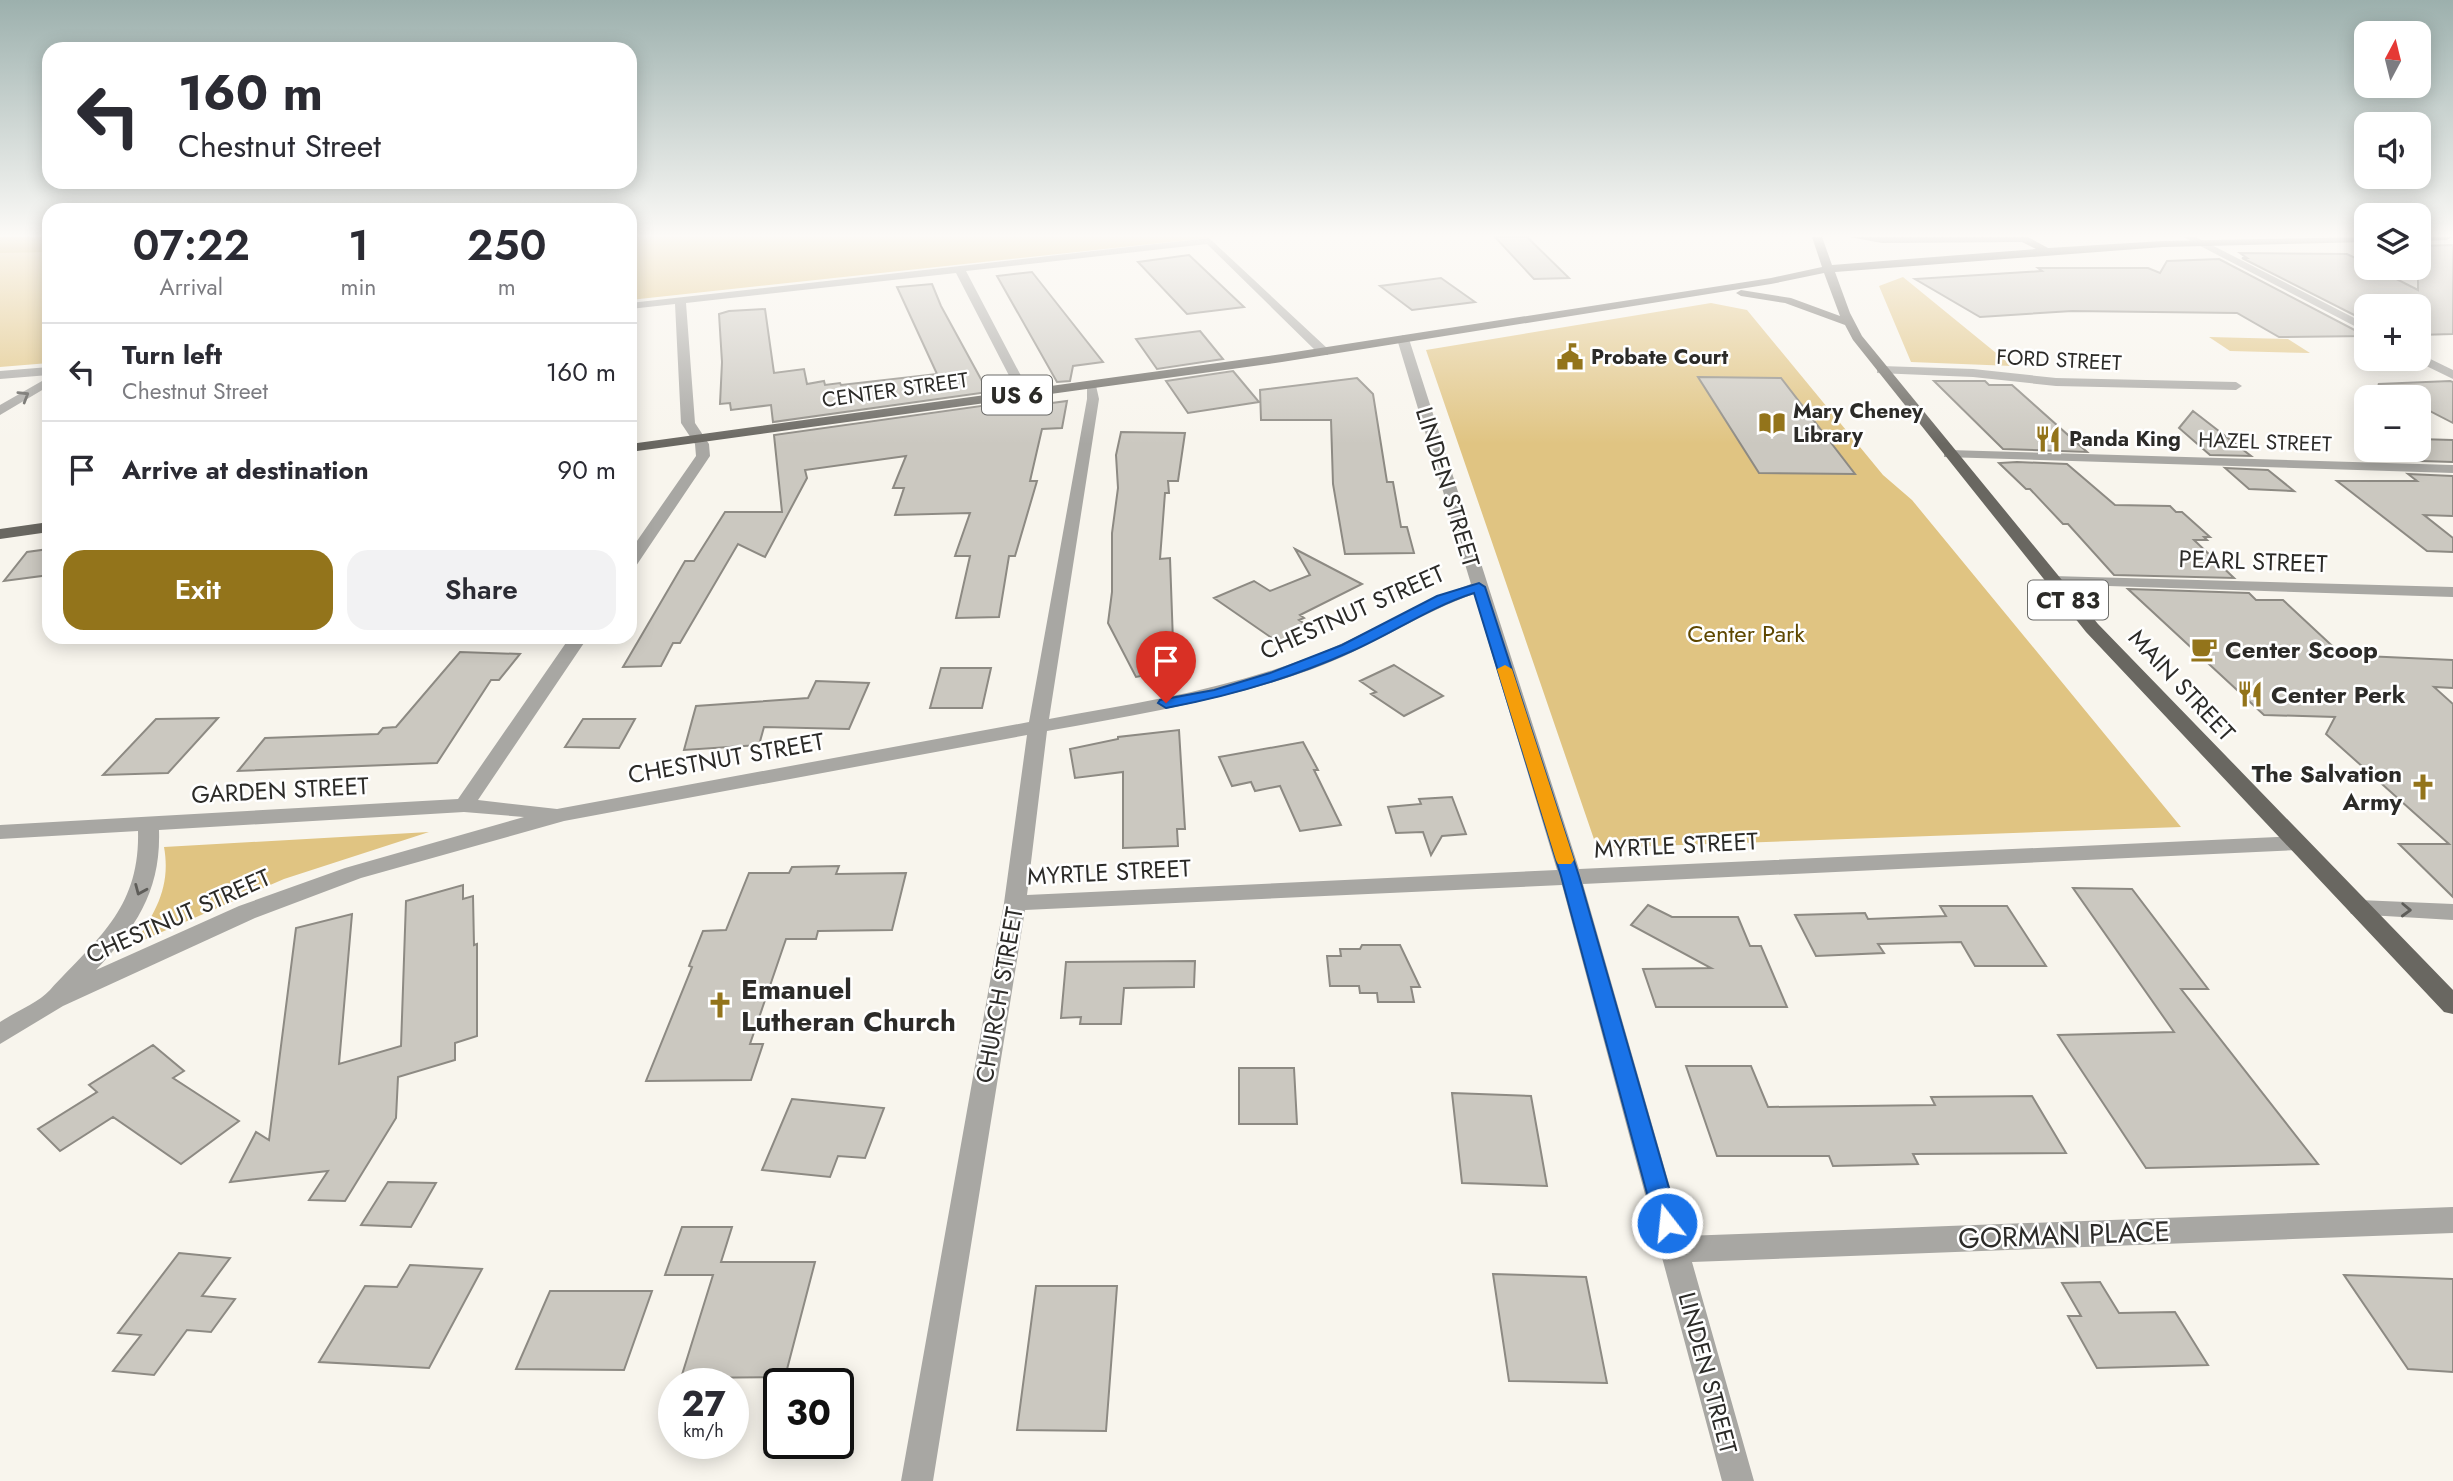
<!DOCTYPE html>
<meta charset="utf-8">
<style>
:root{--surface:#fff;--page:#f2f2f3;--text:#2b2b33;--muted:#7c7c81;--line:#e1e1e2;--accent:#93741b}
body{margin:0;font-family:Jost,sans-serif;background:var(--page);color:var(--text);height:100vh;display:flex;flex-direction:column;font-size:26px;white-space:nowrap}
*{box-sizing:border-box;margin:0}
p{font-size:23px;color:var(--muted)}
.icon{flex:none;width:38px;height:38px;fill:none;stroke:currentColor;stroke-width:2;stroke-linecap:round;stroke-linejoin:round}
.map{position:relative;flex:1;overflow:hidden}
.side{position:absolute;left:42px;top:203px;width:595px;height:441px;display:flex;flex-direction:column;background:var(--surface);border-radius:21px;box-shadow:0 4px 18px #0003}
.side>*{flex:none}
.guide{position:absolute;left:42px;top:42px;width:595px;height:147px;border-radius:21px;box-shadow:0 4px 18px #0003;background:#fff;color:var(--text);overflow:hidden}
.needle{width:46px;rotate:7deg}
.buttons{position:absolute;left:2354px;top:21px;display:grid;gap:14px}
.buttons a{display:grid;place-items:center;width:77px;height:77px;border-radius:14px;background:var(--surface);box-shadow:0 4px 18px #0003;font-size:35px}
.speed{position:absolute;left:658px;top:1368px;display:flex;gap:14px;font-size:35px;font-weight:700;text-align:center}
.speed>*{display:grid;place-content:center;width:91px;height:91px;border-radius:50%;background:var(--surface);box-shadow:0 4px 18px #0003;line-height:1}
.speed small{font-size:18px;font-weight:400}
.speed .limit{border:4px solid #111;border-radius:10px;background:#fff;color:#111}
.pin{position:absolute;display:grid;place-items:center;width:60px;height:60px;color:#fff;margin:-72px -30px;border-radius:50% 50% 50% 0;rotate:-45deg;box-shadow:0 0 7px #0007}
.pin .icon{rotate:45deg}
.me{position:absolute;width:77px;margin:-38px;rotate:344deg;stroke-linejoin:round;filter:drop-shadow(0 0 5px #0008)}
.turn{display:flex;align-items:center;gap:24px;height:147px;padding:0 21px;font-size:32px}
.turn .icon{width:91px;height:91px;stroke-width:2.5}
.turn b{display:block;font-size:49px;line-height:60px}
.eta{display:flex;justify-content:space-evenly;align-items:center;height:119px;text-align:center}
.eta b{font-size:42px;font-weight:600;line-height:49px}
.primary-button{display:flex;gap:14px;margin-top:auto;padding:14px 21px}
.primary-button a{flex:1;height:80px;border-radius:21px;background:var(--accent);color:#fff;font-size:28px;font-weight:600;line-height:80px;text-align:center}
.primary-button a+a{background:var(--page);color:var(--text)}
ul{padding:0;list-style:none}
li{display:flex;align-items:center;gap:21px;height:98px;padding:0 21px;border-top:2px solid var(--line)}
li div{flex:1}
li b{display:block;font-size:26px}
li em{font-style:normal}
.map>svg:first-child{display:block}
.green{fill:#e0c482}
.water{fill:#cba954}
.building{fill:#cbc8c0;stroke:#8d8a83;stroke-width:2}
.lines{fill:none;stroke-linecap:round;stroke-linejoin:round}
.minor{fill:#a8a7a3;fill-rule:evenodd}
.primary{fill:#696761;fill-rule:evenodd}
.oneway{stroke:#5e5d59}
.route{fill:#1a73e8;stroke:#114b97;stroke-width:2}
.slow{fill:#f59e0b}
.labels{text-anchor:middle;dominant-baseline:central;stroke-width:5;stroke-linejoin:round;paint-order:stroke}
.far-poi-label{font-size:21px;font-weight:bold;fill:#2c2b28;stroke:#fff;text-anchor:start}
.far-street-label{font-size:21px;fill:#2c2b28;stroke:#fff}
.shield{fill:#fff;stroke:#6b6b68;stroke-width:2}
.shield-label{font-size:23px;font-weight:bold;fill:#2c2b28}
.street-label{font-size:24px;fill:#2c2b28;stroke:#fff}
.park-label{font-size:24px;fill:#5e4700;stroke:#fff}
.poi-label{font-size:24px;font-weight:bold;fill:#2c2b28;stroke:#fff;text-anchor:start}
.near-poi-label{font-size:28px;font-weight:bold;fill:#2c2b28;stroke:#fff;text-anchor:start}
.near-street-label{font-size:28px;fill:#2c2b28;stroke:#fff}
</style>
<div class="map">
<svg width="2453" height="1481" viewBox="0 0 2453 1481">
<rect width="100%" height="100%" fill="#f8f5ed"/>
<path class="green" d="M0,237h49v126l-49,4z
M630,237h586l-586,63z
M1903,277l109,89 -101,-4 -32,-76z
M1711,303l36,7 136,165 29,25 269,327 -584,21 -171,-498z
M2209,337l79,2 22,14 -80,-2z
M429,832l-145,47 -150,65c22,-32 37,-58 30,-97z"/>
<path class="water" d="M0,237h49v15l-49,1z"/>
<path class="building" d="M1495,237h32l42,41 -35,1z
M2453,245v89l-35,1v-29h-52v15l-124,-63h5l-7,-5 107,1 19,9v5h9l43,22v-44z
M1189,255l55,52 -57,7 -49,-52z
M2219,259l147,77 -87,1 -42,-24 -165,-2 -92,6 -65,-38 127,-8 -4,-3h110l12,5 7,-12z
M1032,272l71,90 -30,4 -3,15 -13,1 -60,-106z
M1441,278l34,24 -63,8 -32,-24z
M932,284l9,22 47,86 -215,30 -2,-17 -40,5 -1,-7 -10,1 2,-42 -3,-48 10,-3 36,-2 9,64 30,-4 3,15 17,-3 1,4 15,-2 1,2 96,-11 -40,-87z
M1200,331l23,28 -66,10 -21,-30z
M1233,371l26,31 -71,11 -22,-32z
M1698,377l83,1 74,96 -96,-1z
M1357,378l16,16 14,88h6l8,45h6l7,26 -69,1 -12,-70 -2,-64h-70l-1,-30z
M1934,381h51l4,4h23l75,67 -84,-3z
M2450,381l3,1v41l-35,-18v-8h-14l-26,-13z
M1067,401l-5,27 -20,1 -12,52h7l-22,75h-6l-10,61 -43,1 14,-62h-15l15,-43 -75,2 9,-27h-11l13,-32 -101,14 2,8 -42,79 -27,-13 -58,99h-7l-12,23 -38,1 62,-106h9l31,-49h57l-8,-77 221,-31 3,6z
M2193,411l58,45 -41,-1 -31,-27z
M1121,432l64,1 -7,48h-10l1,12h-4l-5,66 10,-1 4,112 -38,7 -28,-54 4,-31v-59l6,-45 -2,-33z
M2418,439l35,1v22l-64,-2 -14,-10h43z
M2017,462l50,2 48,41 55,1 6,6h6l28,25h-6l3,3h-13l40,38 -120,-3 -46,-51h-5l-33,-35h-4l-27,-26z
M2225,468l43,2 26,21 -45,-2z
M2408,474l45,2v40l-29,-1 29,23v14l-26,-1 -90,-70h80z
M49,549v26l-45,6 23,-29z
M1295,549l67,35 -62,31 4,3 -5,2 12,8 -32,15 -65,-45 40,-17 16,10 40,-16z
M2128,589l121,4 7,7h27l59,55 111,5v28l-19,-1 19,17v193l-54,-53h50l-123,-110 9,-17 -71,-2z
M460,652l60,2 -21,26h-8l-54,83 -199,8 27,-33 113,-4 5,-6 13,-1z
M1394,665l49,31 -39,20 -33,-22 5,-2 -16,-11z
M941,668h50l-9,40h-52z
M816,681l53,2 -20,46 -85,-2 -5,18 -75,5 12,-44 112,-8z
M218,718l-50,55 -65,2 53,-56z
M583,719h52l-16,29 -54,-1z
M1179,730l6,99h-8l1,17 -55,2v-76l-48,6 -5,-29 48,-10v-2z
M1303,742l15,28h-4l27,55 -41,6 -20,-45 -25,5 -4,-9 -19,4 -13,-29z
M1452,797l14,37 -24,2 -11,19 -8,-23 -27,1 -8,-26 33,-3 -2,-5z
M839,866l-3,8 70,-1 -14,57 -74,1 -2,8h-30l-36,105h13l-12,36 -105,1 46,-114 -3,-1 14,-35 23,-1 23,-57h40l3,-6z
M463,885v14l10,-3 1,49 3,-1v92l-22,7v17l-57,17 -2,41 -51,83 -36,-1 19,-29 -98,11 26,-50 13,8 27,-212 56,-14 -13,150 62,-18 5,-145z
M2073,888l59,1 76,100h-27l137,175 -172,4 -88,-133 116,-3z
M1648,905l24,12h66l12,29h11l26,61h-131l-13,-38 68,-1 -80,-43z
M1940,906h67l39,60h-71l-14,-24 -83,2 6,9 -68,3 -21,-41 70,-2 3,6 78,-3z
M1362,945h38l20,42h-9l3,15h-36l-1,-9h-17l-1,-7h-29l-3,-30h14l-1,-7h20z
M1195,961l-1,26 -70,1 -3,36h-41l1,-7 -20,1 5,-56z
M153,1045l31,26 -11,7 66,43 -58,43 -68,-47 -53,34 -22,-22 59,-37 -8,-7z
M1686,1066h65l17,41 167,-2 -4,-8 101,-1 34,57 -153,1 5,10 -85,2 -4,-10h-112z
M1239,1068h55l3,56h-58z
M1452,1093l79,3 16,90 -85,-3z
M792,1099l92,9 -19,50 -27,-2 -8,21 -68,-7z
M388,1182l48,1 -25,44 -50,-2z
M682,1227h50l-11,35h94l-30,115 -104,1 32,-103h-48z
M179,1253l51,5 -28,38 33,3 -24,33 -24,-2 -33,45 -41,-4 28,-36 -23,-2z
M410,1265l72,4 -53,99 -110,-6 46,-76 32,1z
M1493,1274l93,3 21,106 -98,-2z
M2344,1275l109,4v93l-45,-3z
M2100,1282l19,31 56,-1 33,53 -111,3 -29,-52h13l-19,-33z
M1036,1286h81l-11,145 -89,-1z
M550,1291h102l-28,79 -108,-1z"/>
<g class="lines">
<path class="minor" d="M2183,237h13l170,87v8z
M1209,238l119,111v6h-8l-113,-111 -241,27 64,122 -6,4 -6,-4 -62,-120 -270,30 9,120 14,21 1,12 -74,110 -6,2v-17l66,-95 -1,-12 -14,-21 -6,-119 -45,5v-6z
M1403,335l6,4 170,530 718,-33 7,2 4,5 -4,5 -7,2 -714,34 101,352 769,-29v26l-761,29 62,219h-32l-160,-596 -537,25 -92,571h-32l103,-578 23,-168 -463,86 -203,57 -106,40 -192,88 -63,38v-22c15,-10 38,-19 50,-32 48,-52 90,-82 88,-159l-138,8v-14l458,-26 112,-162h18l-110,163 79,9 472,-87 58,-323v-18h8l4,18 -50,320c89,-16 175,-29 261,-62 55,-21 105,-53 161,-73l-74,-245zM1474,594l83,276 -530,25 20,-164c94,-17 187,-32 276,-66 52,-20 99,-53 151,-71zM464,812l60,5 -179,51 -106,38 -143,64c41,-43 65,-80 63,-140z
M2418,353l35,17v9l-39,-19 4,-1z
M1881,366l92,3 83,9 180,4 6,4 -6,4 -180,-4 -83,-9 -96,-4v-6z
M49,367v8l-49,4v-8z
M49,377v9l-49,29v-10z
M1949,450l504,15v8l-509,-16v-6z
M2052,576l401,11v10l-407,-13 -2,-3 2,-3z
M2359,900l94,4v16l-102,-6 -3,-6 3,-6z"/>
<path class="primary" d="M1812,237h10l10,28 204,-16 -14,-7 -140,1 -33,-6h179l20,11 115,-7 203,-4v5l-203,5 -328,25 15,41 12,23 236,288 355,366v24l-9,-2 -358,-380 -233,-292 -8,-15 -60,-22 -44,-7 -5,-3 5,-3 50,8 49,18 -16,-43 -53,11 -489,78 -652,90v-8l652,-90 489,-76 51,-11z
M2418,237h34l-5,3 -29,1z
M49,522v10l-49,7v-10z"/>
</g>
<defs><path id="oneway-chevron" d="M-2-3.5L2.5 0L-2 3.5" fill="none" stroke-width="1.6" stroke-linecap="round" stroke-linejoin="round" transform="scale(1.75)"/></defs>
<g class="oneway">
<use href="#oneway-chevron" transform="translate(24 396) rotate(-31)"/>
<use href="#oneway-chevron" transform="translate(140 890) rotate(113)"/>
<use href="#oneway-chevron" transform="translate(2406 910) rotate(2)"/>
</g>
<linearGradient id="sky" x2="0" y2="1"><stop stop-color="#9cb0ad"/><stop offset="0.53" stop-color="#fcfaf7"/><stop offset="1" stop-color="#fcfaf7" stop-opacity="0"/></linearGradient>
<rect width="2453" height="444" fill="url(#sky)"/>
<path class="route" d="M1479,583l6,4 94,289 100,347 -4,8 -8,3 -8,-3 -4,-8 -94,-347 -87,-283c-44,14 -81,40 -122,58 -60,27 -122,45 -186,57l-8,-5 2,-3 54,-10 56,-17 72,-28 95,-49z"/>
<path class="slow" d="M1505,665l7,4 62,191 -3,4h-13l-2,-4 -59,-191z"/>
<defs>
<g id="civic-bare" transform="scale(2.1)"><path d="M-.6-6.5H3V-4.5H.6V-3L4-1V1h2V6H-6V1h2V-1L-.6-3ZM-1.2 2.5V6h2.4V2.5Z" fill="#93741b" stroke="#fff" stroke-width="2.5" paint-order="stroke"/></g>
<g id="library-bare" transform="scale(2.1)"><path d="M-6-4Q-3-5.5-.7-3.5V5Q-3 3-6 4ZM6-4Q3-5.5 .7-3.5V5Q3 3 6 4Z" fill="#93741b" stroke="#fff" stroke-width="2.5" paint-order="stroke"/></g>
<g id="restaurant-bare" transform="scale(2.1)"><path d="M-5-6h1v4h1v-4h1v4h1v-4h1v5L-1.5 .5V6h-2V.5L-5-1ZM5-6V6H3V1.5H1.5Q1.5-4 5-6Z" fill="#93741b" stroke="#fff" stroke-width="2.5" paint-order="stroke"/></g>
<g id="cafe-bare" transform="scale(2.1)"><path d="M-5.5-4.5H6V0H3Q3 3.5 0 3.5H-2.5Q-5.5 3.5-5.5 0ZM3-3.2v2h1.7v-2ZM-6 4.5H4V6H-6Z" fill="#93741b" stroke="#fff" stroke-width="2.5" paint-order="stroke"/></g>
<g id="church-bare" transform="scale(2.1)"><path d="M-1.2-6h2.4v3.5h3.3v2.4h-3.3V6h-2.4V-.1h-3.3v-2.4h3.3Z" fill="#93741b" stroke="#fff" stroke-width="2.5" paint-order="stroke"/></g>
</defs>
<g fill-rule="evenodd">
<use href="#civic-bare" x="1570" y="357"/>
<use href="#library-bare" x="1772" y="423"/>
<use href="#restaurant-bare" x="2048" y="439"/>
<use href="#cafe-bare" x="2204" y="649"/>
<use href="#restaurant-bare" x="2250" y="694"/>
<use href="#church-bare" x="2423" y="787"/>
<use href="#church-bare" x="720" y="1005"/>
</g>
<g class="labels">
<g class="far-poi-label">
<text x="1591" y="357">Probate Court</text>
<text x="1793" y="411">Mary Cheney<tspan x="1793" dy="24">Library</tspan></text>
<text x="2069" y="439">Panda King</text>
</g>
<g class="far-street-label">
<text transform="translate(2059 360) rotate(3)">FORD STREET</text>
<text transform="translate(895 390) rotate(-8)">CENTER STREET</text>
<text transform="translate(2265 442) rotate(2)">HAZEL STREET</text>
</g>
<g class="shield">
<rect x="982" y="375.5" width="70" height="39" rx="5"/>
<rect x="2028" y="580.5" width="80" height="39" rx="5"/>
</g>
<g class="shield-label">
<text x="1017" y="395">US 6</text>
<text x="2068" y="600">CT 83</text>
</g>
<g class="street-label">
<text transform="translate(1448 487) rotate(73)">LINDEN STREET</text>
<text transform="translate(2253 561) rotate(2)">PEARL STREET</text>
<text transform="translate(1352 612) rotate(-24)">CHESTNUT STREET</text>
<text transform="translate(2182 685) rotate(47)">MAIN STREET</text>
<text transform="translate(726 758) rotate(-10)">CHESTNUT STREET</text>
<text transform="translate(280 790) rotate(-3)">GARDEN STREET</text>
<text transform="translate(1676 845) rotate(-3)">MYRTLE STREET</text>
<text transform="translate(1109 872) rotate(-3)">MYRTLE STREET</text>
<text transform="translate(178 916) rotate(-24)">CHESTNUT STREET</text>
<text transform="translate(999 995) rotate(-80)">CHURCH STREET</text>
<text transform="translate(1708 1373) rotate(75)">LINDEN STREET</text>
</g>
<g class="park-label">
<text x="1746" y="633">Center Park</text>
</g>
<g class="poi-label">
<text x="2225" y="649">Center Scoop</text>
<text x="2271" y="694">Center Perk</text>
<text x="2402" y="773" text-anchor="end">The Salvation<tspan x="2402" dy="28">Army</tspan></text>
</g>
<g class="near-poi-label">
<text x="741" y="989">Emanuel<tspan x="741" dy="32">Lutheran Church</tspan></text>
</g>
<g class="near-street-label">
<text transform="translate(2064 1235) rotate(-2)">GORMAN PLACE</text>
</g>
</g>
</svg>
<div class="buttons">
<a><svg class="needle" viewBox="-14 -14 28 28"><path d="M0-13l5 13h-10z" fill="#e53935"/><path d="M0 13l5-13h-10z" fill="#7c7c81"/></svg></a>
<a><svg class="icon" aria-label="sound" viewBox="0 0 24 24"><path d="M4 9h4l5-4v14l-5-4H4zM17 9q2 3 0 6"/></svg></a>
<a><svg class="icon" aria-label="layers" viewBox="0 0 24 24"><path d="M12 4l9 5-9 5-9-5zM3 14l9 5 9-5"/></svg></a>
<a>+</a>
<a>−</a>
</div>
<div class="speed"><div>27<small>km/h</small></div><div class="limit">30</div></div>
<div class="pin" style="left:1166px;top:703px;background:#d93025"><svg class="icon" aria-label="arrive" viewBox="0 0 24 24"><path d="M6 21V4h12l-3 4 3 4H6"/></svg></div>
<svg class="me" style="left:1667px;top:1223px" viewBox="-20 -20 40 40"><circle r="17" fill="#1a73e8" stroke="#fff" stroke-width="3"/><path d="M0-11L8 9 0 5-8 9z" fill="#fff"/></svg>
<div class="guide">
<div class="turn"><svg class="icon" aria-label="left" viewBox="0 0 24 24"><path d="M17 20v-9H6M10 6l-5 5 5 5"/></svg><div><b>160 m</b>Chestnut Street</div></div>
</div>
<section class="side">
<div class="eta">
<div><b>07:22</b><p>Arrival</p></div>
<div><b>1</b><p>min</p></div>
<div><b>250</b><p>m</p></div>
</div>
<ul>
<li><svg class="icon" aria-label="left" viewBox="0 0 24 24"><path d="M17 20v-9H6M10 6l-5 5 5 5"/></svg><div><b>Turn left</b><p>Chestnut Street</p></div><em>160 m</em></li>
<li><svg class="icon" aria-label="arrive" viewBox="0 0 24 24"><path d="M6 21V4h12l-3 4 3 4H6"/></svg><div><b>Arrive at destination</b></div><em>90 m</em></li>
</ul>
<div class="primary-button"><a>Exit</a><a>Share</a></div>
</section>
</div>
